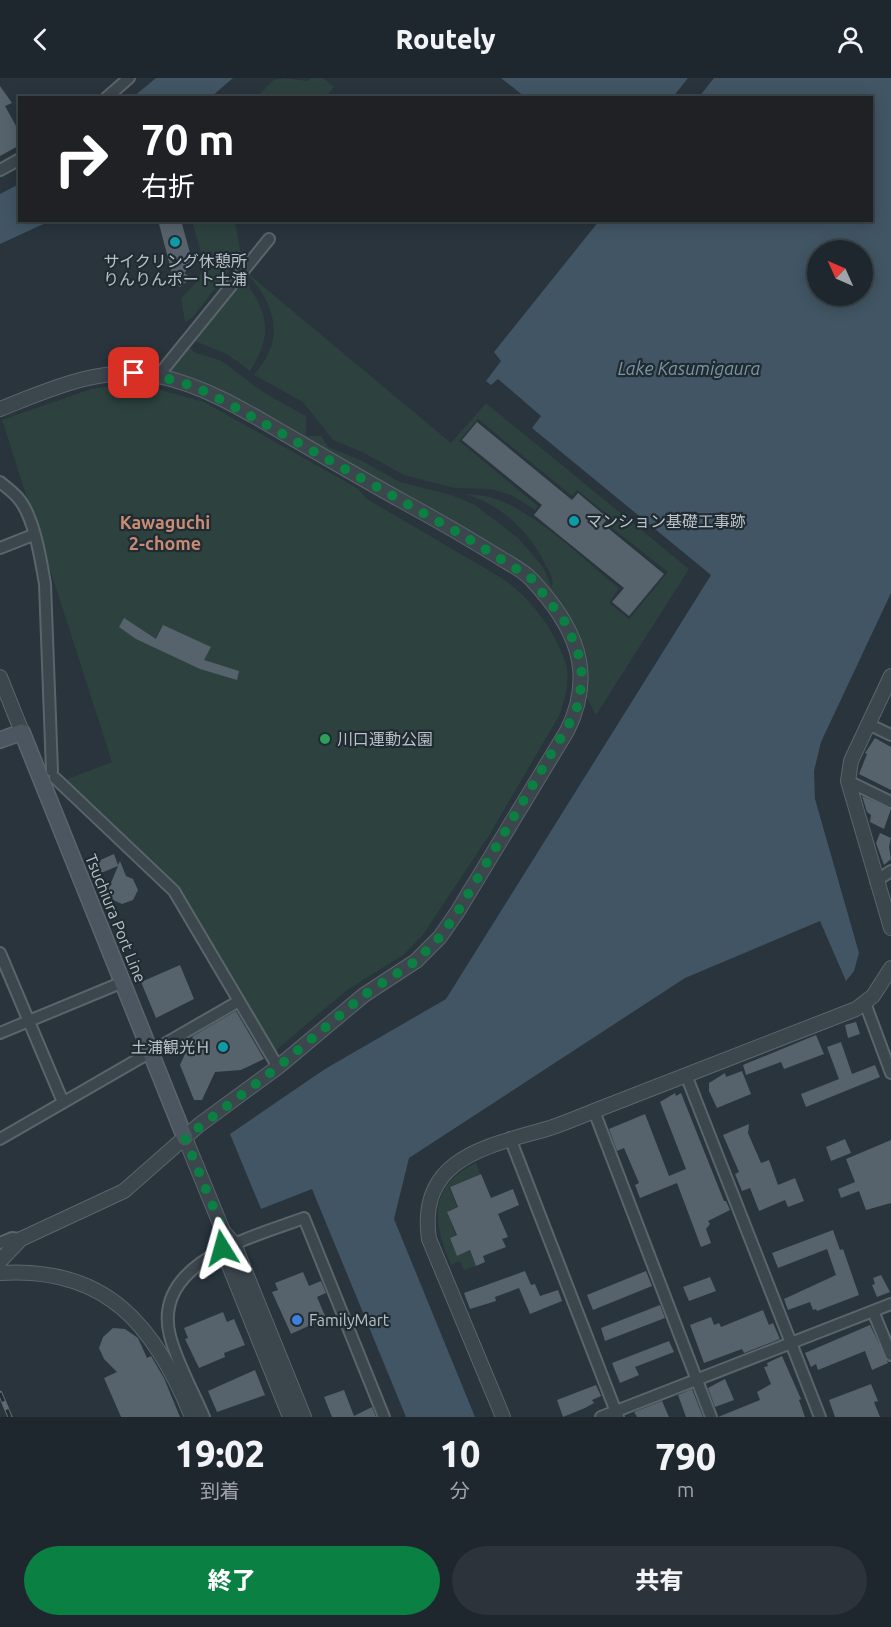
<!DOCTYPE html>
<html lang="ja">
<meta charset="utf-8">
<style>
:root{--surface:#1f272e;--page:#2c333a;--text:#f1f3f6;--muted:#a1a5aa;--line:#3c444a;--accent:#0b8043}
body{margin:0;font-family:Ubuntu,"Noto Sans JP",sans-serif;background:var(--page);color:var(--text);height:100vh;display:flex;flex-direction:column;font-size:22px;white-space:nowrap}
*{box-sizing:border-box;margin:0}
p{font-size:20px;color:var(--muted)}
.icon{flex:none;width:33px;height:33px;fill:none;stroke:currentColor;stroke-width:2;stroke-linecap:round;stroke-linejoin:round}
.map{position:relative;height:1339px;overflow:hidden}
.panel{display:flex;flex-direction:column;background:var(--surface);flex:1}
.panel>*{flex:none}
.guide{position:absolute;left:18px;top:18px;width:855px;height:126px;border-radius:0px;box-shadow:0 3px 15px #0003,0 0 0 2px var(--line);background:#202124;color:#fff;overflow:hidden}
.needle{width:39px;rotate:315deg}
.controls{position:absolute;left:807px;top:162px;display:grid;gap:12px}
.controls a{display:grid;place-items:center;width:66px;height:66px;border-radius:50%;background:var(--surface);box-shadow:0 3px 15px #0003,0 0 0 2px var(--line);font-size:30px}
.pin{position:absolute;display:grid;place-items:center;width:51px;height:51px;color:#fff;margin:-26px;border-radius:12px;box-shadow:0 3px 9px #0006}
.me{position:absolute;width:66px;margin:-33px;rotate:352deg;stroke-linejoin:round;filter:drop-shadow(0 0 4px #0008)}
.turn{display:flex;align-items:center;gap:21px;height:126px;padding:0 24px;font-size:27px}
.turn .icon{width:78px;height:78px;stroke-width:2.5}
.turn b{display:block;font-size:42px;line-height:51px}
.eta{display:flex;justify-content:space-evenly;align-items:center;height:102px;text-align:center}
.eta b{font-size:36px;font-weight:800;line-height:42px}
.action{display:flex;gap:12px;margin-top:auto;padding:12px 24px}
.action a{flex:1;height:69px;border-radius:36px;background:var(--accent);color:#fff;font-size:24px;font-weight:800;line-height:69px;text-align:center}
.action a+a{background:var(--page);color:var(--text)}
header{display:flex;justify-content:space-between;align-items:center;height:78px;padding:0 24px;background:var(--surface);font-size:27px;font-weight:800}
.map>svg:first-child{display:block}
.green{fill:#2d423f}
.water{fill:#415564;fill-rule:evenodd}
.building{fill:#56636c}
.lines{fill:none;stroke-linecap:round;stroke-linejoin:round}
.minor-casing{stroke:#5a646b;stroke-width:14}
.tertiary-casing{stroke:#5a646b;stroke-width:16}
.secondary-casing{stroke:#5a646b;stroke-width:18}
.minor{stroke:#3c464d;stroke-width:10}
.tertiary{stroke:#3c464d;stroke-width:14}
.secondary{stroke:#4b5660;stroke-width:15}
.rail-casing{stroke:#5f6a73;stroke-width:5}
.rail{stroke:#212b32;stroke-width:3;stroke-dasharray:9;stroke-linecap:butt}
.route{stroke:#0b8043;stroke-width:10;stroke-dasharray:0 18}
.culture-dot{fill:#0f9aa8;stroke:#212b32;stroke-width:2}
.leisure-dot{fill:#2e9e5b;stroke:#212b32;stroke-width:2}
.shop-dot{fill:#3f7fe0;stroke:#212b32;stroke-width:2}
.labels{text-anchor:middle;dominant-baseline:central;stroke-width:4.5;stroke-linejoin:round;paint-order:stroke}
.poi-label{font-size:16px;fill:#b8c1c8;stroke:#212b32;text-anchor:start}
.street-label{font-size:16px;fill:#b8c1c8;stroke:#212b32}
.water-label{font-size:18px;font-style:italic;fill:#7d96a7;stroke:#212b32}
.neighbourhood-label{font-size:18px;font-weight:bold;fill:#c88c74;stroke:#212b32}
</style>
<header><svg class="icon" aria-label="back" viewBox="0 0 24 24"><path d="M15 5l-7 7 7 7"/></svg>Routely<svg class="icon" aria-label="person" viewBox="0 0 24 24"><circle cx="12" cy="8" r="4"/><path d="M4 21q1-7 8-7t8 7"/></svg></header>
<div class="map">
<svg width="891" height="1339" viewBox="0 0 891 1339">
<rect width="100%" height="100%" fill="#29343d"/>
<path class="green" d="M284,0l24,3 3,-3h12l11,9 -8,10h-70l18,-17z
M192,143h43l6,34 -49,63 -7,4 -4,-24 14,-14 10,-18z
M246,194l205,171 35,-40 203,166 -93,146 -11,-21 -17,-74 -102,-88 -304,-158 24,-30 8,8 28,9 41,31 43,24v20h15l7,11 32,13 40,22 51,13 24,10 43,33 25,29 9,20c2,-9 -2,-14 -6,-21 -15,-33 -45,-62 -81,-72 10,1 20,1 28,4 43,14 91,62 126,90l-10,15 20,16 39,-47 -61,-48 5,-6 -35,-28 -5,6 -94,-77 -19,22 79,65 -3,4 -24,-15 -20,-6 -37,-1 -50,-13 -40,-22 -31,-13 -30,-38 -49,-27c32,-37 22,-69 -8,-103z
M242,198c25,36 33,56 8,95l-23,-17 -37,-15z
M119,307l31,2 54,15 153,86 10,11 133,78c28,18 54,52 65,84 6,18 0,38 -6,55l-71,121 -66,99 -19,19 -56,35 -73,62 -96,-162 -113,-110 47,-18 -110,-342 89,-31z
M476,1085l4,11 -31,13 8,20 -10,5 9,23 -6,3 7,17 13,-4 6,15 -12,4 -4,-9 -9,4c-18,-43 -24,-78 25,-102z"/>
<path class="water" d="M156,0h77l-22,19h-78z
M501,0h187l-15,19h-148z
M714,0h177v515l-70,149 -7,29 1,28 44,154 -5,18 -8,10 -26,-60 -135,57 -276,180 -15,61 81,198h-69l-94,-228 -51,20 -31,-75 95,-65 121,-70 265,-424 -179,-147 9,-12 -43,-37 -7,6 -5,-4 15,-20 -7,-9 105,-131 273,-1v-122l-173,-1zM818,172h44v46h-44z
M19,106l1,36 30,1 -50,23v-50z"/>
<path class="building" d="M0,8l12,17 -7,3 15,27v12l-20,11z
M158,142h23l12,44 -9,9 7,5 -11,9 -6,-6z
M477,344l95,78 6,-7 30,25 -5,6 61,50 -35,42 -17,-14 12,-14 -90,-73 8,-10 -80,-65z
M124,540l32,21 7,-14 48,22 -7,13 35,11 -2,9 -37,-11 -64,-30 -17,-12z
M875,660l16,9v43l-32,-16 8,-20 -2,-1z
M862,718l29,13 -7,20 -14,-7 1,-7 -4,-3z
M880,755l11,5 -2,9 2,12 -7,6 -8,-22z
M114,776l4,11 2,-4 6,15 7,3 5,11 -5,10 -11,4 -9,-4 -5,-10 10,-24 -17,7 -5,-11z
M180,887l14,34 -38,19 -15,-36z
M236,933l28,48 -23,11 -26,2 -13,28h-8l-14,-35 13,-29z
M856,944l4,12 -12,4 -3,-13z
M816,957l8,19 -40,15 -3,-7 -35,13 -3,-10z
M841,964l11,32 23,-9 5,12 -74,30 -5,-13 38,-15 -12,-32z
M742,993l9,23 -34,14 -8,-17v-8l16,-10 1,4z
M675,1015l1,3 5,-3 43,108h2l4,9 -22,11 2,3 -4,5 5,14 -10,4 -24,-64 -37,15 -5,-13 4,-2 -15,-35 -7,3 -8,-22 36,-15 24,62 17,-7 -26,-67z
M749,1046l-1,9 13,30 8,-3 9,25 17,-7 9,23 -16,6 -3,-7 -26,11 -9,-23 -8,3 -7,-17 4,-2 -16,-37z
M845,1061l6,14 -20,8 -5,-14z
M891,1062v63l-25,7 -7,-19 -18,7 -3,-9 17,-7 -9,-23z
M481,1096l10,24 22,-9 6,16 -21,9 10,23 -6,2 4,8 -23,9 2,6 -9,4 -6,-16 -13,6 -7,-18 7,-3 -10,-23 11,-5 -8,-20z
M833,1152l7,20 3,-1 16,46 -42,16 -1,-2 -3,1 -3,-8 -22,8 -4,-11 52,-24 -9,-26 -49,19 -6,-15z
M525,1193l6,14 4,-1 5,12 18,-6 4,11 -32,13 -11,-26 -24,9 1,4 -26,8 -6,-16z
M646,1193l6,15 -59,24 -6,-15z
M303,1194l6,14 12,-5 5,12 -9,4 9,21 -35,16 -19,-42 6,-2 -3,-7z
M881,1197l9,17 -13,5 -5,-12 3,-1 -2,-6z
M710,1199l6,14 -27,10 -6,-14z
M660,1227l5,13 -60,23 -4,-13z
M763,1232l6,15 4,-2 7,16 -36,14 -2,-4 -38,14 -14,-38 21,-8 3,8 5,-2 2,4z
M223,1234l4,10 7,-3 11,26 -21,8 1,4 -26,11 -14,-29 3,-1 -4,-10z
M870,1247l18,38 -16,7 -7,-19 -47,19 -2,-6 -5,3 -6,-14z
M113,1250l12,1 13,9 9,20 4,-2 13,22 16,39h-59l-17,-39 13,-6 -13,-13 -5,-11 4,-11z
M669,1263l5,11 -39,15 4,8 -19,8 -8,-20z
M782,1278l19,43 -2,1 6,17h-87l42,-17 -3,-8 14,-8 -7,-17 4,-1 -1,-3z
M255,1292l10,25 -48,17 -9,-21z
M725,1301l9,21 -19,7 -7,-19z
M871,1306l7,17 -4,1 6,15h-45l-6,-17z
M596,1307l5,11 -9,4 2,3 -9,5 -22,9 -6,-17z
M692,1311l11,28h-17l-8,-22z
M344,1312l10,26 18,-9 4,10h-44l-8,-20z
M662,1323l7,16h-32l-3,-5z"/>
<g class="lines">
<g class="minor-casing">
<path id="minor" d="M106,20l23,-20
M0,92l20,-11
M158,298l111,-137
M0,404c6,5 13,10 18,16 16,18 23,62 27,86l7,187
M0,470l33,-13
M868,646l23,11
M55,700l119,113 104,176
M848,703l43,21
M876,803l15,-10
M0,875l63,149
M865,925l26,70
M0,955l123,-51
M686,997l134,342
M594,1033l117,306
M510,1060l108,279
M0,1061l239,-138
M0,1165l12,-5 9,1
M873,1233l18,44
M204,1339c-11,-26 -27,-54 -34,-81 -19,-74 83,-99 134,-118l80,199
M601,1339l290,-113"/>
</g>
<g class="tertiary-casing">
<path id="tertiary" d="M0,331c51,-20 101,-44 158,-33 45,9 88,35 127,58 40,23 79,46 119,68 33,18 66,37 98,57 10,6 22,12 30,21 42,45 65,92 35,151l-109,180 -18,26 -24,24 -52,34 -86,72 -79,58 -75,66 -103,48 -21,22
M891,598l-40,85 -3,20 43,147
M0,599l22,55
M185,1060l38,93 11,13 70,173
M223,1153l-1,17 68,169
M0,1195c107,-7 155,53 192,144
M503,1339l-74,-178c-12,-82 60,-93 121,-111 15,-5 29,-11 44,-17l262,-102 17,-13 18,-28"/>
</g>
<g class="secondary-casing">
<path id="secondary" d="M0,662l22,-8 163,406"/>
</g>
<use href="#minor" class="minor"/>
<use href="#tertiary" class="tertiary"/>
<use href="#secondary" class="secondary"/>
<g class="rail-casing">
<path id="rail" d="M0,1315l10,24"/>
</g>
<use href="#rail" class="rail"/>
</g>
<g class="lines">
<path class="route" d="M134,295l24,3 38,11 35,18 233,131 67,42 34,44 12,27 4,15 1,18 -6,30 -118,199 -18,26 -24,24 -52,34 -86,72 -93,71 38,93 -1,17"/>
</g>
<g class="culture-dot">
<circle cx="175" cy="164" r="6"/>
<circle cx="574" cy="443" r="6"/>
<circle cx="223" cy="969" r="6"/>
</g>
<circle class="leisure-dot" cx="325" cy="661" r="6"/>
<circle class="shop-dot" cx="297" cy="1242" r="6"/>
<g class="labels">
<g class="poi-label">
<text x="175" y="183" text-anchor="middle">サイクリング休憩所<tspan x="175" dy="18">りんりんポート土浦</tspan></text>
<text x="586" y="443">マンション基礎工事跡</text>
<text x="337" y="661">川口運動公園</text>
<text x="211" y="969" text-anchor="end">土浦観光Ｈ</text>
<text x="309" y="1242">FamilyMart</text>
</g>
<g class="street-label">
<text transform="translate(116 840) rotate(68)">Tsuchiura Port Line</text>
</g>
<g class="water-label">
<text x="689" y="290">Lake Kasumigaura</text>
</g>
<g class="neighbourhood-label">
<text x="165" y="444">Kawaguchi<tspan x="165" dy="21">2-chome</tspan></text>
</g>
</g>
</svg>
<div class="controls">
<a><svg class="needle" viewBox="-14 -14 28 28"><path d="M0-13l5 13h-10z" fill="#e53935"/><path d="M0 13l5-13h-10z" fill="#a1a5aa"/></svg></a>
</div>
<div class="pin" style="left:134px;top:295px;background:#d93025"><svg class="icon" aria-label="arrive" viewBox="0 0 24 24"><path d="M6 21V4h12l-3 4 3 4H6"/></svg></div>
<svg class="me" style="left:222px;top:1170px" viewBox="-20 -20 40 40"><path d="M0-17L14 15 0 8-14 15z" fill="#0b8043" stroke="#fff" stroke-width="4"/></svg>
<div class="guide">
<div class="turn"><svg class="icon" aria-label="right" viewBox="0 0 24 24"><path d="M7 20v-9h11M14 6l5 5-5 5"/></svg><div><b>70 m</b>右折</div></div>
</div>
</div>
<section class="panel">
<div class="eta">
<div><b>19:02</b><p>到着</p></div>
<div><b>10</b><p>分</p></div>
<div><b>790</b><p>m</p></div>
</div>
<div class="action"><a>終了</a><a>共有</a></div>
</section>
